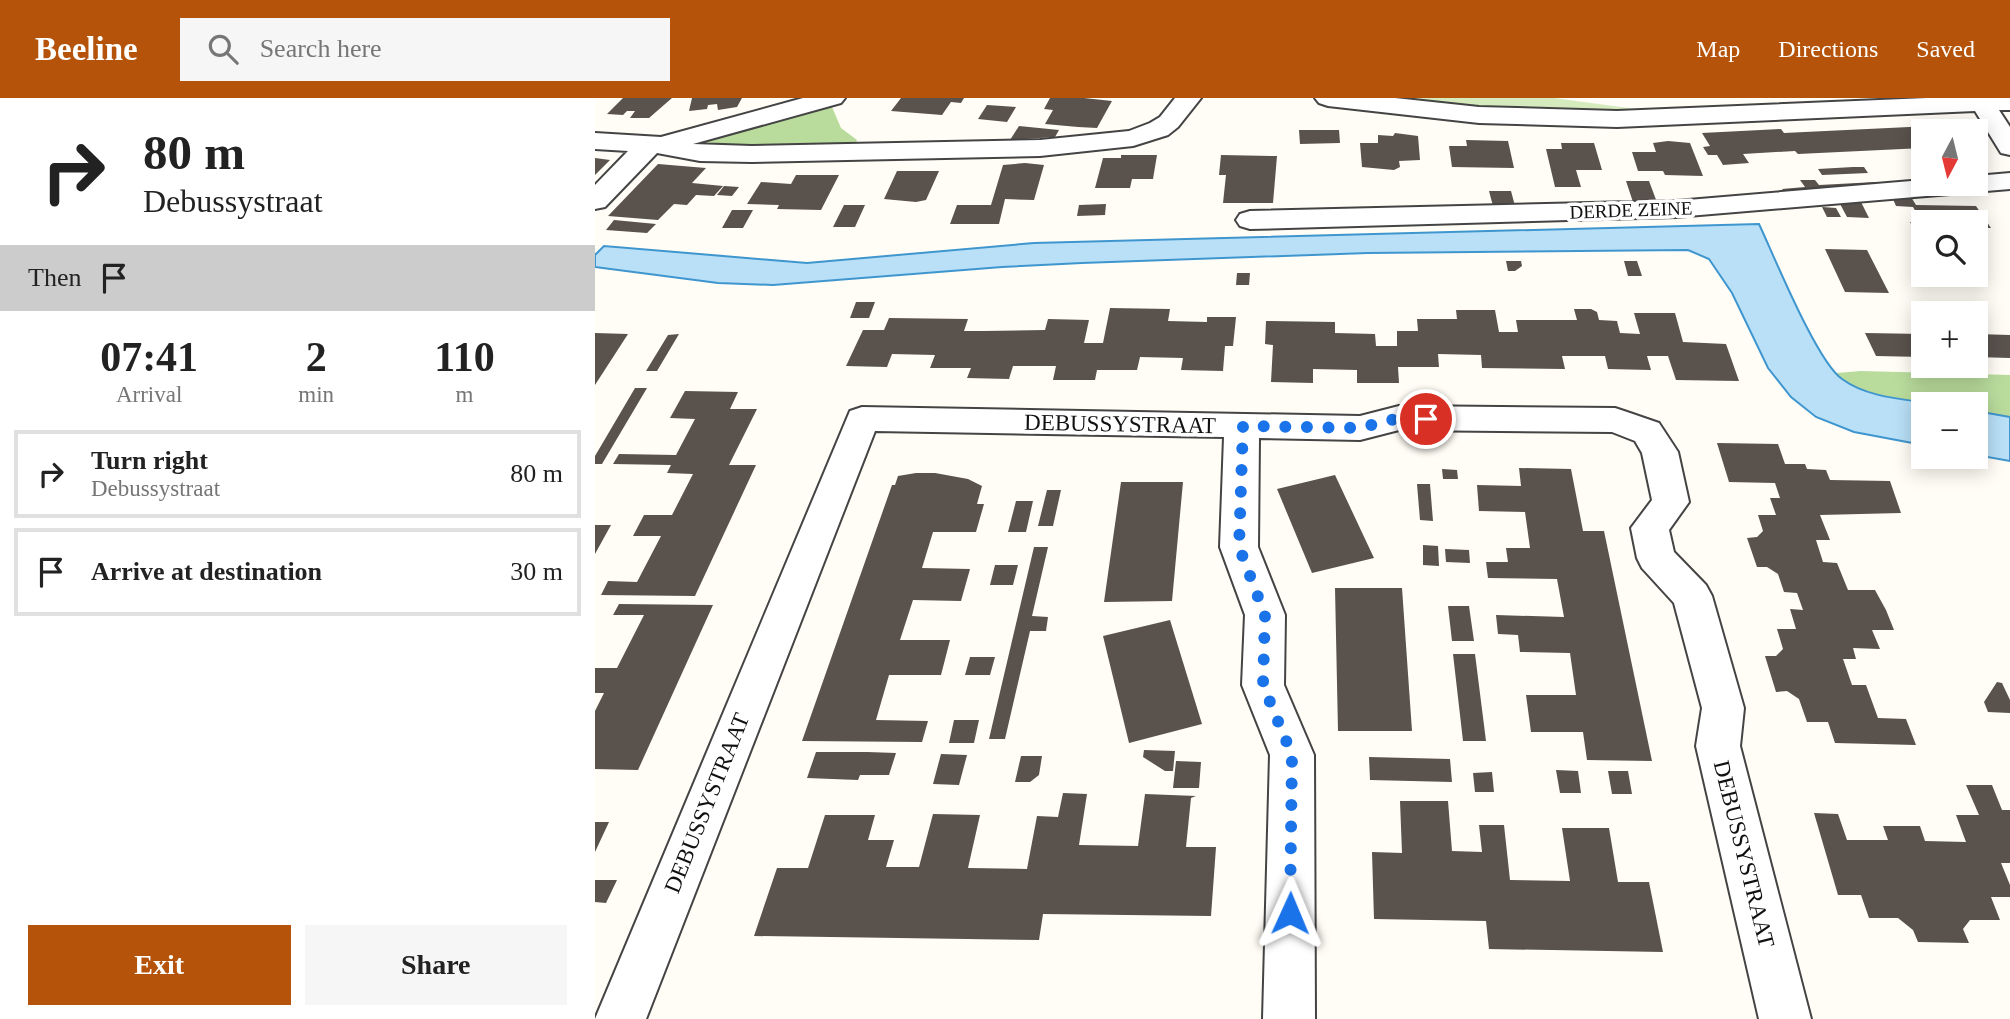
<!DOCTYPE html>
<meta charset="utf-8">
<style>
:root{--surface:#fff;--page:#f6f6f6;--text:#222;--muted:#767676;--line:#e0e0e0;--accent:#b45309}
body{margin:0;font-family:"Times New Roman",serif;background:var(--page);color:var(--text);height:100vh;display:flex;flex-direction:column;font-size:26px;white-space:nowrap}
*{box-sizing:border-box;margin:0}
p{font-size:23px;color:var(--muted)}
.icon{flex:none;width:38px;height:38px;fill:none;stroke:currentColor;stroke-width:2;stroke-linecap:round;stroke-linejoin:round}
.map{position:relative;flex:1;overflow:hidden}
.drawer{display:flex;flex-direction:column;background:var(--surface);width:595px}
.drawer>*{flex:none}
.hud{background:#fff;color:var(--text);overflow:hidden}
.needle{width:46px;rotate:187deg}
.buttons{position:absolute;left:1316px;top:21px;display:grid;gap:14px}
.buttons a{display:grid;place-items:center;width:77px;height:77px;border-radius:0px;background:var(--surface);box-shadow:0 4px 18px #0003;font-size:35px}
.pin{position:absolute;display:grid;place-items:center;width:60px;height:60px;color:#fff;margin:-30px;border:4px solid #fff;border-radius:50%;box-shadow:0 2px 7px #0007}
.me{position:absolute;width:77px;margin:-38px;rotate:1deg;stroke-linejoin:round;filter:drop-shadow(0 0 5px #0008)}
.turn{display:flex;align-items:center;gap:24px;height:147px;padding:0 28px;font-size:32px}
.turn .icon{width:91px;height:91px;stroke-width:2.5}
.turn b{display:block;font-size:49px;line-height:60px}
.then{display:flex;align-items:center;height:66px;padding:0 28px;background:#0003;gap:14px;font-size:26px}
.eta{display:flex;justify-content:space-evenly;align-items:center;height:119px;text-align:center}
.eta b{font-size:42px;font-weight:700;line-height:49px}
.button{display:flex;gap:14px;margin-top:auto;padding:14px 28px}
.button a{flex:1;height:80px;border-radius:0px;background:var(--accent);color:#fff;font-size:28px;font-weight:700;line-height:80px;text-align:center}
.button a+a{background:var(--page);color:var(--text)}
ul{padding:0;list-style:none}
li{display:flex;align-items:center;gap:21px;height:88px;margin:0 14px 10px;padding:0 14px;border:4px solid var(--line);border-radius:0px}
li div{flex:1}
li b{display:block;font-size:26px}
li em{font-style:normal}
header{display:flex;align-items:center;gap:42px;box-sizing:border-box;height:98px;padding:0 35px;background:var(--accent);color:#fff}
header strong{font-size:33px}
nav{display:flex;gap:38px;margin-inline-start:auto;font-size:24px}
.search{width:490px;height:63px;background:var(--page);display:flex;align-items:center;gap:18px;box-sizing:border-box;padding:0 24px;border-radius:0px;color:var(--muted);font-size:26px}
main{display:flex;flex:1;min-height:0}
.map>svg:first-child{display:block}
.green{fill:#d5ebbd}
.forest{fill:#b9dc9c}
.water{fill:#b9e0f7;stroke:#3f96cf;stroke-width:2}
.building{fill:#5a524d}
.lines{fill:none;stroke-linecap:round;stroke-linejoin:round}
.minor-casing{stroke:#444;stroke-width:4}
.minor{fill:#fff;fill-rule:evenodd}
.route{stroke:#1a73e8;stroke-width:12;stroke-dasharray:0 21.6}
.labels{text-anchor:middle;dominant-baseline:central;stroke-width:7;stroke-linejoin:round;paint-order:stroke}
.far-street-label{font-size:19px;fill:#111;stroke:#fff}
.street-label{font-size:23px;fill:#111;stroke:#fff}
</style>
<header>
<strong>Beeline</strong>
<div class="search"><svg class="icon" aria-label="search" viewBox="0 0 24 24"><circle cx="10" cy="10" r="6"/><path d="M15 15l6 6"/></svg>Search here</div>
<nav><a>Map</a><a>Directions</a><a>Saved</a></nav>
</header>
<main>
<section class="drawer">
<div class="hud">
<div class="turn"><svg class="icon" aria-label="right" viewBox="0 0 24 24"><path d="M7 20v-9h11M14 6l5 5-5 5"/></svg><div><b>80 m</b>Debussystraat</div></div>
<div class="then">Then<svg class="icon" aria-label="arrive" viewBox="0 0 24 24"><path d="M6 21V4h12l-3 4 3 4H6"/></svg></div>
</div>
<div class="eta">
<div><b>07:41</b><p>Arrival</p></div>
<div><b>2</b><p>min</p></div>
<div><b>110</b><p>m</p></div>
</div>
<ul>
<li><svg class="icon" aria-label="right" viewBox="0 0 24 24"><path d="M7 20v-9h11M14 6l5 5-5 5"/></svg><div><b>Turn right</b><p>Debussystraat</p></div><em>80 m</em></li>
<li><svg class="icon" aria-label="arrive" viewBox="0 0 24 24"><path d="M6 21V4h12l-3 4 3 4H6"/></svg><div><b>Arrive at destination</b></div><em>30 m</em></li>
</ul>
<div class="button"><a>Exit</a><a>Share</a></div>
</section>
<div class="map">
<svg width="1415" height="921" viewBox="0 0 1415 921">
<rect width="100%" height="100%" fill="#fffdf5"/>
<path class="green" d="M782,0h177l82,11 -2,3 -126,-2z"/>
<path class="forest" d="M230,8l7,1 9,21 16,12 -1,3 -11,4 -144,-2 -1,-3z
M1266,273l149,4v42l-34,-6v-7c-34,0 -119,-2 -140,-31z"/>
<path class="water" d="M1164,126c15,32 58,138 83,155 26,19 62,20 93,25h-12v41l-69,-13 -38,-15 -25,-20 -23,-29 -36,-75 -23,-34 -21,-9 -320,3 -286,10 -80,4 -229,18 -55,-2 -123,-16v-12l9,-9 203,17 227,-20z
M1381,313l34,6v44l-34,-6z"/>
<path class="building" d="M28,0h49l-23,20h-19l5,-7h-8l-4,4 -16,-1z
M97,0h50l-5,9 -19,3 -1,-6 -9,1 -1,4 -18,2z
M306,0h63l-3,5 -10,-1 -9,13 -51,-4z
M455,0h34l28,3 -15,27 -19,-1 -33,-3 8,-14 -9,-1z
M392,7l15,1 14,1 -9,15 -29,-3z
M1356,27l5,6h-33v17l-125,6 -3,-3 -52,3 6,9 -26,2 -6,-10h-9l-5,-8 7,-1 -8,-13 79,-4 3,4z
M424,28l40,4 -4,7 -45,3z
M704,32h40l1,13 -40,1z
M800,35l23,3 2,24 -21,1 1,6 -6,3 -32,-3 -2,-24h18v-8l15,1z
M871,42l42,1 6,27 -62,-1 -3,-21h18z
M1073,43l22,2 13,33 -38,-1 -2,-4h-25l-6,-19h24l-3,-9z
M966,45h33l8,27h-26l5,17h-26l-9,-38h16z
M526,57h36l-4,24h-21l-2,9h-35l8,-30h18z
M626,57l56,1 -4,47h-50l3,-28h-7z
M0,60l15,2 -15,15z
M430,65l19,2 -10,35 -29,-1 -6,25h-49l7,-19h34l12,-40z
M63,66l48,4 -14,15 31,3 -9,10 -18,-1 -9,10 -13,-1 -16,16 -50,-4z
M1258,69h11l4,6 -46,2 -4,-6z
M302,73h42l-13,29 -10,2 -32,-3z
M201,77h43l-18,35 -44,-1 2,-4 -32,-1 14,-22 30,2z
M1205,82h15l4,5 57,-3 5,7 -95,5 -4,-5 23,-2z
M1031,83h23l9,24h-24z
M129,88l15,1 -7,9 -15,-1z
M894,93h22l4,15h-22z
M1297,99h19l5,8 60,1 15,22h-15v-6h-53v15h-4l-9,-15h12l-9,-15 -17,-1z
M1244,104h22l8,16 -22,-1z
M511,106l-1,11 -28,1 2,-11z
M249,107h21l-10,22h-22z
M1227,109l14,1 5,9h-14z
M137,112h21l-10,18h-21z
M19,122l42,4 -9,9 -41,-3z
M1230,151l42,1 22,43 -44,-1z
M911,163h15l1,5 -7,5h-7z
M1029,163h13l5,15h-14z
M642,175h13l-1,12h-13z
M261,204h19l-6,16h-19z
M515,210l60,1 -2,12 39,1v-5h29l-3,29h-8l-2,25 -42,-1 2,-12 -43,-1 -3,13h-40l-2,10h-42l3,-14h-43l-4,13 -42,-1 4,-10h-41l5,-13 -43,-1 -5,13 -41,-1 17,-36h21l5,-12 79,1 -4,12h20l61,-1 3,-11 41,1 -5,23h19z
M979,211h17l6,3 2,8 18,1 3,12 20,1 -6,-21h41l8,29 43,2 13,37 -63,-1 -8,-24h-21l4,14 -43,-1 -3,-13h-43l3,13 -83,-1 -1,-13 -43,-1 1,13h-41l1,16h-42v-13l-44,-1v14l-42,-1 2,-37 -8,-1 1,-23 69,1v11l40,1 1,12h21v-15h21l-1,-12h40l-1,-9h39l4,22h19l-2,-12h61z
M0,235l33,1 -33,51z
M1270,235l58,1v23l-47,-1z
M84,236l-22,37h-11l22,-36z
M1381,236l34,1v23l-34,-1z
M40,290h12l-45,76h-7v-8z
M90,293l53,1 -8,17h27l-28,56h27l-61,131 -94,-1 7,-14 29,1 24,-46h-28l11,-21h28l21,-41 -26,-1 4,-8 -58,-1 6,-10 57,1 19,-36 -25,-1z
M1122,345l61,1 7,20h20l2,5 19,1 4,10 60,1 11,32 -81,2 10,25h-14l7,22 14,1 11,27h27l11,20 8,20h-22l8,19 -27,-1 3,11h-13l9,26h14l12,33 28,1 10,26 -81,-2 -7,-21h-21l-8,-23 -12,-8 -11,1 -11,-36h11l7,-7 -6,-20h19l-6,-20 13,1 -6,-17 -13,-1 -6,-18 -11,-7h-10l-10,-29 10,-1 6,-6 -5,-16h18l-6,-17h10l-5,-15 -46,-1z
M924,370l52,1 12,62h21l48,230 -65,-1 -4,-28h-52l-5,-37h50l-6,-42 -50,-1 -2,-17 -20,-1 -2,-19 68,2 -7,-38 -69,-1 -2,-16h22l-2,-14h24l-5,-36 -46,-1 -2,-26 44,1z
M847,371l15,1 1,9h-15z
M321,375h19l33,6 14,7 -5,18h7l-8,28h-43l-11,36 48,1 -9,32 -48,-1 -13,40h50l-9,35h-52l-13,45 52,1 -6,21 -120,-1 90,-256h3l3,-9z
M740,377l39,83 -62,15 -35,-84z
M526,384h62l-11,119 -68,1z
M822,386h13l3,37 -13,-1z
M452,392h14l-8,36h-15z
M421,403h17l-7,31h-18z
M0,427h16l-16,29z
M828,447l15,1 1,20 -16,-1z
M439,449h14l-16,69 16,1 -2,14h-16l-25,108h-16z
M850,451l24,1 1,13 -24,-1z
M400,467h23l-5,20h-23z
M740,490h67l10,143h-74z
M24,506l94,1 -75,165 -43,-1v-58l9,-18h-9v-25h22l27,-53h-31z
M853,508h21l5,35h-22z
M575,522l32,104 -73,19 -26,-107z
M858,556h22l11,87h-23z
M375,559h25l-5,18h-25z
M1402,584l5,1 8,17v13l-22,-1 -4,-10z
M359,622h25l-5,23h-25z
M549,652l31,1 -2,20h-8l-22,-14z
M221,654h51l29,1 -7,22h-29l-2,5 -51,-2z
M346,656l26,1 -8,30 -26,-1z
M426,658h21l-3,19 -9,7h-15z
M774,659l81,2 2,23 -82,-2z
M581,663l25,1 -2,26h-26z
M961,672l22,1 3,22h-21z
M1013,673h20l4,23h-20z
M897,674l2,20h-19l-2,-19z
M1371,687h26l10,25h8v53h-9l9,22v12h-19l9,23h-30l-7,9 6,14 -51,-1 -5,-12 -15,-12h-29l-8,-23h-23l-24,-82 24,1 9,26h41l-5,-14h37l5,15 41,1 -10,-27h23z
M468,695l24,1 -8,51 59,1 7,-52 51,2 -5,2 -5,49h30l-5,69 -168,-2 -4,26 -285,-4 23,-68h31l17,-53h50l-7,25h26l-8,27h33l14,-53 47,1 -12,53 59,1 10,-53 21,1z
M805,703h48l4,50 30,1 -3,-27h25l6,55 60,1 -8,-53h47l9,54h31l14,70 -174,-3 -3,-28 -112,-2 -2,-67 30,1z
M0,724h14l-14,30z
M0,782h22l-11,23 -11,-1z"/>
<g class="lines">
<g class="minor-casing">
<path id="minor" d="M208,0h42l-4,5 -148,41 59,2 288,-6 89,-9 21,-8 10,-6 15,-19h26l-23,29 -10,8 -35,11 -93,10 -288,6 -52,-1 -43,-8 -52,54 -10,2v-24l33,-34 -33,-2v-16l66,4z
M720,0h80l84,9 138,4 310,-13h83v12h-11l11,17v28l-9,-2 -26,-42 -358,16 -138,-4 -151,-17 -9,-3z
M1415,75v16l-334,28 -426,12 -10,-3 -4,-6 4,-6 10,-3 426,-10 247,-21v4h53v-8z
M804,308l216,2 12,4 32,11 19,29 11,50 -20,28 5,22 32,33 6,11 32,112 -4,38 71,273h-52l-63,-273 6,-38 -28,-105 -32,-35 -5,-10 -6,-30 21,-28 -10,-47 -7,-12 -23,-9 -213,-2 -39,10 -101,-2 -1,109 27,68 -1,70 30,70 1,264h-52l7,-264 -28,-70 3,-70 -25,-68 4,-110 -349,-6 -229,588h-51l255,-608 12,-4 498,9z"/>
</g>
<use href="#minor" class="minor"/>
</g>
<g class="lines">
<path class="route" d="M695,815l2,-158 -29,-70 2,-70 -26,-68 4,-121 117,2 39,-10 27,1"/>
</g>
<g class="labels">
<g class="far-street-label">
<text transform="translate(1036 112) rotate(-2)">DERDE ZEINE</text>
</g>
<g class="street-label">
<text transform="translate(525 326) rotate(1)">DEBUSSYSTRAAT</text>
<text transform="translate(112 705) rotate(-68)">DEBUSSYSTRAAT</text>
<text transform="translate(1149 756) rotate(76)">DEBUSSYSTRAAT</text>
</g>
</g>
</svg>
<div class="buttons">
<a><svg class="needle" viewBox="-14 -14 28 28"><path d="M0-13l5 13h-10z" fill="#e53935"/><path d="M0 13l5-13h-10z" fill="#767676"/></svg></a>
<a><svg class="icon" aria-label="search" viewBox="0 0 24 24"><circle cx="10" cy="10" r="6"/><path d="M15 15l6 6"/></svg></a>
<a>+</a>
<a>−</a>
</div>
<div class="pin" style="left:831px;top:321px;background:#d93025"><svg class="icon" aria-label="arrive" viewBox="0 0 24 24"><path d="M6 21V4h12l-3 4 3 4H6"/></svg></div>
<svg class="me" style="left:695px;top:815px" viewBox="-20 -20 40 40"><path d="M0-17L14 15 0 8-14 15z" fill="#1a73e8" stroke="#fff" stroke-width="4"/></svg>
</div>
</main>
